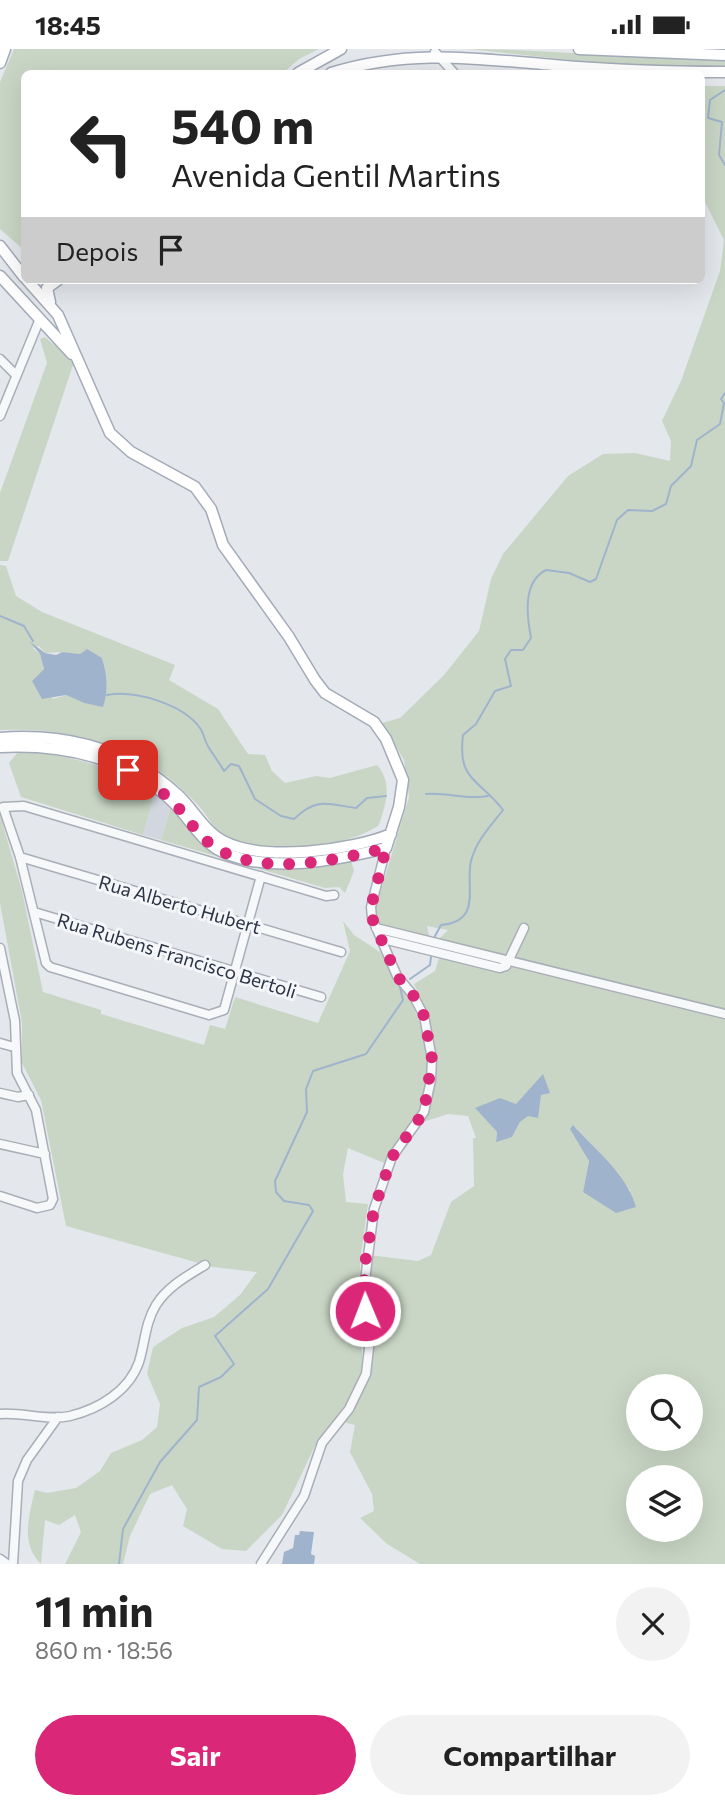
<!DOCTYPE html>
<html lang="pt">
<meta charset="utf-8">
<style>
:root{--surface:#fff;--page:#f2f2f2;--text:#222;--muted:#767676;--accent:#db2777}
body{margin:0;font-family:Commissioner,sans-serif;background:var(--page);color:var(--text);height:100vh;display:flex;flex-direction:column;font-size:26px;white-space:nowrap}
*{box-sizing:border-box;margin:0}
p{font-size:23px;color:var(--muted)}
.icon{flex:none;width:38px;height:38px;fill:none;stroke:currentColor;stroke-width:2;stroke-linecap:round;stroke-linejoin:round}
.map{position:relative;height:1515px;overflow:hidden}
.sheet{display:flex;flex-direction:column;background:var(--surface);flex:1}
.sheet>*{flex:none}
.guide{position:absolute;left:21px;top:21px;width:684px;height:214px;border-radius:10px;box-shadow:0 7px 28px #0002;background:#fff;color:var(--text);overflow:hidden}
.controls{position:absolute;left:626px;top:1325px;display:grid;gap:14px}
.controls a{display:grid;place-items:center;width:77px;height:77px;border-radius:50%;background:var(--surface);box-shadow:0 7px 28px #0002;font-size:35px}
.pin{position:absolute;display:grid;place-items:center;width:60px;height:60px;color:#fff;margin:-30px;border-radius:14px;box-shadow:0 4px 10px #0006}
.me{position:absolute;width:77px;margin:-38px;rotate:359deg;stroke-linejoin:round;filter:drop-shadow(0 0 5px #0008)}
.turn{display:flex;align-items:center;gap:24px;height:147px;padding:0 35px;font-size:32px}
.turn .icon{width:91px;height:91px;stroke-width:2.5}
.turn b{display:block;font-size:49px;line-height:60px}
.then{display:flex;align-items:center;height:66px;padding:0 35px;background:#0003;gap:14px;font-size:26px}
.round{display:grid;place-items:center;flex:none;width:74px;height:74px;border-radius:37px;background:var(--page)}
.head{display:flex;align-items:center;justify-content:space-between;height:119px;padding:0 35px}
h1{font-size:42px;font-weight:700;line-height:52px}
.primary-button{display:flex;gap:14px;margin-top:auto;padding:14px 35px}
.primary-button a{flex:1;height:80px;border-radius:42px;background:var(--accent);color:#fff;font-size:28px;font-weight:700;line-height:80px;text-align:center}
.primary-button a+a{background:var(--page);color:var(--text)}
.status{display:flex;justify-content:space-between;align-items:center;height:49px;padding:0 35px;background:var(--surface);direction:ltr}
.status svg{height:19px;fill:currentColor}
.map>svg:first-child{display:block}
.built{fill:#d2d6de}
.green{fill:#c9d6c5;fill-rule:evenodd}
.water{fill:#9fb4cc}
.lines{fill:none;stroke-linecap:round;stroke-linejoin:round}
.stream{stroke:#9fb4cc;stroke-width:2}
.minor-casing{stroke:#a9aeb7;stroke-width:11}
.major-casing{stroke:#a3abb8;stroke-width:13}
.minor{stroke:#f7f8fa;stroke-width:8}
.major{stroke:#fff;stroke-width:10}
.route{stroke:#db2777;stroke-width:12;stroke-dasharray:0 21.6}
.labels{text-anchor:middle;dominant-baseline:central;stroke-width:6;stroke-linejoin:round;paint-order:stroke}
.street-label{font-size:19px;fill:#2b3445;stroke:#f4f6f9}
</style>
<div class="status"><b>18:45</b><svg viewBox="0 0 49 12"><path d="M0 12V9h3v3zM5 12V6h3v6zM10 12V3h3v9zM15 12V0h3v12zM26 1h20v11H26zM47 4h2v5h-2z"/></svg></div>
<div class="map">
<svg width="725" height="1515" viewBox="0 0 725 1515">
<rect width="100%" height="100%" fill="#e4e7ec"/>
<path class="built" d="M155,743l16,14 -10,34 -18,-5z"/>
<path class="green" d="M14,0h305l-20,10 -16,14h-259v177l-24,-21v-147z
M469,0c85,0 170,11 256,11v8l-100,-2z
M702,37h23v924l-288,-69 11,-11 -21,-4 3,13 -49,-13 -6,-16 34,-113 -5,-37 -22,-37 18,-5 44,-43 35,-44 12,-52 12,-25 65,-78 35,-22 32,-1 35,8 1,-20 -9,-20 19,-40 39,-110 4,-31 -22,-44z
M45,288l29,25 -66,199h-8v-68l47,-130 -7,-24z
M0,516l6,1 10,30 26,16 133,53 -6,15 49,29 30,45 17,1 7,16 13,12 31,-7 14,2 47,-13c16,18 9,38 2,60 -33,24 -122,32 -158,8 -10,-8 -15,-20 -24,-29 -15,-16 -34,-32 -53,-43 -46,-25 -92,-33 -144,-31zM39,597l6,7 17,-1 40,6c5,17 7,31 1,48l-19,-3 -18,-8 -13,4 -14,-22 5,-8 -4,-15 -7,-6z
M18,703c51,2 93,14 137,40l-12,43 -122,-38 -12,-34z
M171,757c37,51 67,69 131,59 15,-2 34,-8 49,-5l3,11 -9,22 -6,-6 -14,1 -164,-48z
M0,766l22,76 21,101 58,18v4l103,31 6,-20 15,4 10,-32 83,26 32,-72 -7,-30 11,14 26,17 28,44 12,27 6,28 1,29 -10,37 -25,31 -8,15 -36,-15 -5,26 3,28 22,2 -7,50 -3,48 5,64 -8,25 -40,55 -33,69 -36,36 -24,-2 -39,-23 4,-17 -15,-24 -22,9 -20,42 -7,28h-58l16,-32 -6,-17 -16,10 -14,-5 -4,44c-21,-21 -12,-48 -6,-74l12,3 29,-5 24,-17 11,-18 31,-13 15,-13 3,-23 -13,-30 6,-27 29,-19 32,-11 26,-22 17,-23 -44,-5 -147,-41 -25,-126 -19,-37v-40l-22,-120z
M439,909l65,15 8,-6 7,2 206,50v545h-305l-33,-20 -27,-26 14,-7 -2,-17 -22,-42 5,-27 -12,-3c37,-54 26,-58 23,-118 -1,-16 2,-33 3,-49l49,6 13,-6 20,-53 23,-16 -1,-48h3l-8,-22 -20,-2 -25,8c20,-48 14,-92 -9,-138l21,-13zM543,1026l-15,40 -8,7 -8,15 -16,4 1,-9 -21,-23 40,-4zM573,1076l58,66 -48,1 6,-31zM639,1337h52v53h-52zM639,1428h52v52h-52z"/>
<path class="water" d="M29,592l16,12 11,2 6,-3 18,2 7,-5 15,9c5,17 7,31 1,49l-19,-4 -18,-8 -24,4 -10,-18 12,-12 -4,-15z
M543,1025l7,19 -9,2 -3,23 -10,-2 -8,6 -8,15 -16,5 1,-10 -22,-24 25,-10 16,6z
M573,1076c22,25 54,49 63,82l-20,6 -33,-21 6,-31 -19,-32z
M300,1482l14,1 -3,22 4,2 -1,8h-32l2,-12 9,-4 2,-13h4z"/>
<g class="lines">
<path class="stream" d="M725,41l-15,10 -2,18 14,4 -3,33 6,10
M0,567l24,10 9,15
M107,646c28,-5 76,9 93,33 4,6 5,14 9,20 5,8 10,14 15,23l7,-7 8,2 16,33 26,17 13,3c23,-22 33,-15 62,-11l11,-10 19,-2
M426,745c21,-2 41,6 62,2
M435,887l6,-11c42,-4 24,-38 30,-64 6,-22 19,-34 32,-51 -23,-31 -46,-28 -40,-75l13,-11 19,-33 16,-5 -6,-27 6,-9h12l8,-12c-4,-21 -9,-56 15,-68l23,3 21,9 6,-3 21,-59 11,-10 24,1 14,-7 5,-18 20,-20 6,-26 23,-16 4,-21 -3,-4 4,-6
M410,930l20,-14 1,-8
M119,1515l4,-35 37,-67 37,-42 2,-33 22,-10 13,-13 -19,-28 53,-47 45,-78 -4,-6 -25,-4 -8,-9 -1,-11 32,-69 -1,-23 7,-18 53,-17 37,-54 -3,-13"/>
<g class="minor-casing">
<path id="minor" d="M435,3l19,21
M0,310l15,15
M0,367l39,-95
M20,808l321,95
M261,827l-37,134 -15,5 -159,-48 -4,-4 -26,-106 -17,-50 21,-1 302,90 8,-1
M34,863l287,85
M376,879l349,86
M383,890l117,29 6,-2 18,-38
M0,899l15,73 2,52 19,37 17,89 -3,6 -13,3 -37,-12
M0,994l14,4
M0,1044l18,4 11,-2
M0,1095l45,10
M0,1365c23,-2 47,7 70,2 29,-7 59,-25 69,-54 6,-19 6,-39 17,-57 11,-18 31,-29 49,-40
M0,1510l7,5
M13,1515l5,-83 9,-21 31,-43
M261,1515l43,-68 18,-53 27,-34 17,-35 3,-26 -6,-52 11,-87 18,-52 32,-45 7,-32 1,-21 -8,-43 -11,-21 -16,-19 -25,-58 -1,-11 15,-59"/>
</g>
<g class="major-casing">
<path id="major" d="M579,0l146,6
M0,14l5,-14
M298,24l43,-24
M331,24c78,-24 142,-15 222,-8 57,5 114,7 172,7
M0,197l24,31
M0,227l72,78
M50,253l-3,-14 11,-8
M0,689c67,-5 128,11 178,57 15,14 27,37 45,46 40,21 127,10 168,-7
M0,698c62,-3 128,10 174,56 16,16 27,39 49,49 47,22 114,8 163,-4l13,-41 4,-27 -17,-41 -12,-17 -49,-29 -10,-13 -26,-43 -66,-92 -12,-36 -16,-22 -64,-35 -21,-19 -52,-118 -31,-35"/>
</g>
<use href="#minor" class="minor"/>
<use href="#major" class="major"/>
</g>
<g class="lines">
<path class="route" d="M128,721c16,9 31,19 44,31 13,13 22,29 36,41 45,37 126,19 178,6l-15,59 1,11 25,58 16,19 11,21 8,43 -8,53 -32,45 -18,52 -10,61 1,41"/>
</g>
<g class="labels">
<g class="street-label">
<text transform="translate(180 855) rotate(16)">Rua Alberto Hubert</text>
<text transform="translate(177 906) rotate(17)">Rua Rubens Francisco Bertoli</text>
</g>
</g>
</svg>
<div class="controls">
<a><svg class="icon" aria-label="search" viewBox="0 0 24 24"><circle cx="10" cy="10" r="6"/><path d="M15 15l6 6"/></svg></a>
<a><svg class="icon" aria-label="layers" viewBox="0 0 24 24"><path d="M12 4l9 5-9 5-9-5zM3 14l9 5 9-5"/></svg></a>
</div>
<div class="pin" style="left:128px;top:721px;background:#d93025"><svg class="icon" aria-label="arrive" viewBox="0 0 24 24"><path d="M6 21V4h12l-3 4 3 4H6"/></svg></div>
<svg class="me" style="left:365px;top:1262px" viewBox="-20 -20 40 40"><circle r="17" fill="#db2777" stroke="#fff" stroke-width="3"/><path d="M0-11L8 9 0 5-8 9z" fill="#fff"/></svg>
<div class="guide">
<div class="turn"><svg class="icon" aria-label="left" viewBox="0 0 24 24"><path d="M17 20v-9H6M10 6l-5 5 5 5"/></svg><div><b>540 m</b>Avenida Gentil Martins</div></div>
<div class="then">Depois<svg class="icon" aria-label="arrive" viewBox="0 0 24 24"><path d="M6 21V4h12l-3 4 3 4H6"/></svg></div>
</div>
</div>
<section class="sheet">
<div class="head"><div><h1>11 min</h1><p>860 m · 18:56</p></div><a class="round"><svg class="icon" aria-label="close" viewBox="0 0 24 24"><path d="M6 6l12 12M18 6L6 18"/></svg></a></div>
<div class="primary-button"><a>Sair</a><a>Compartilhar</a></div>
</section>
